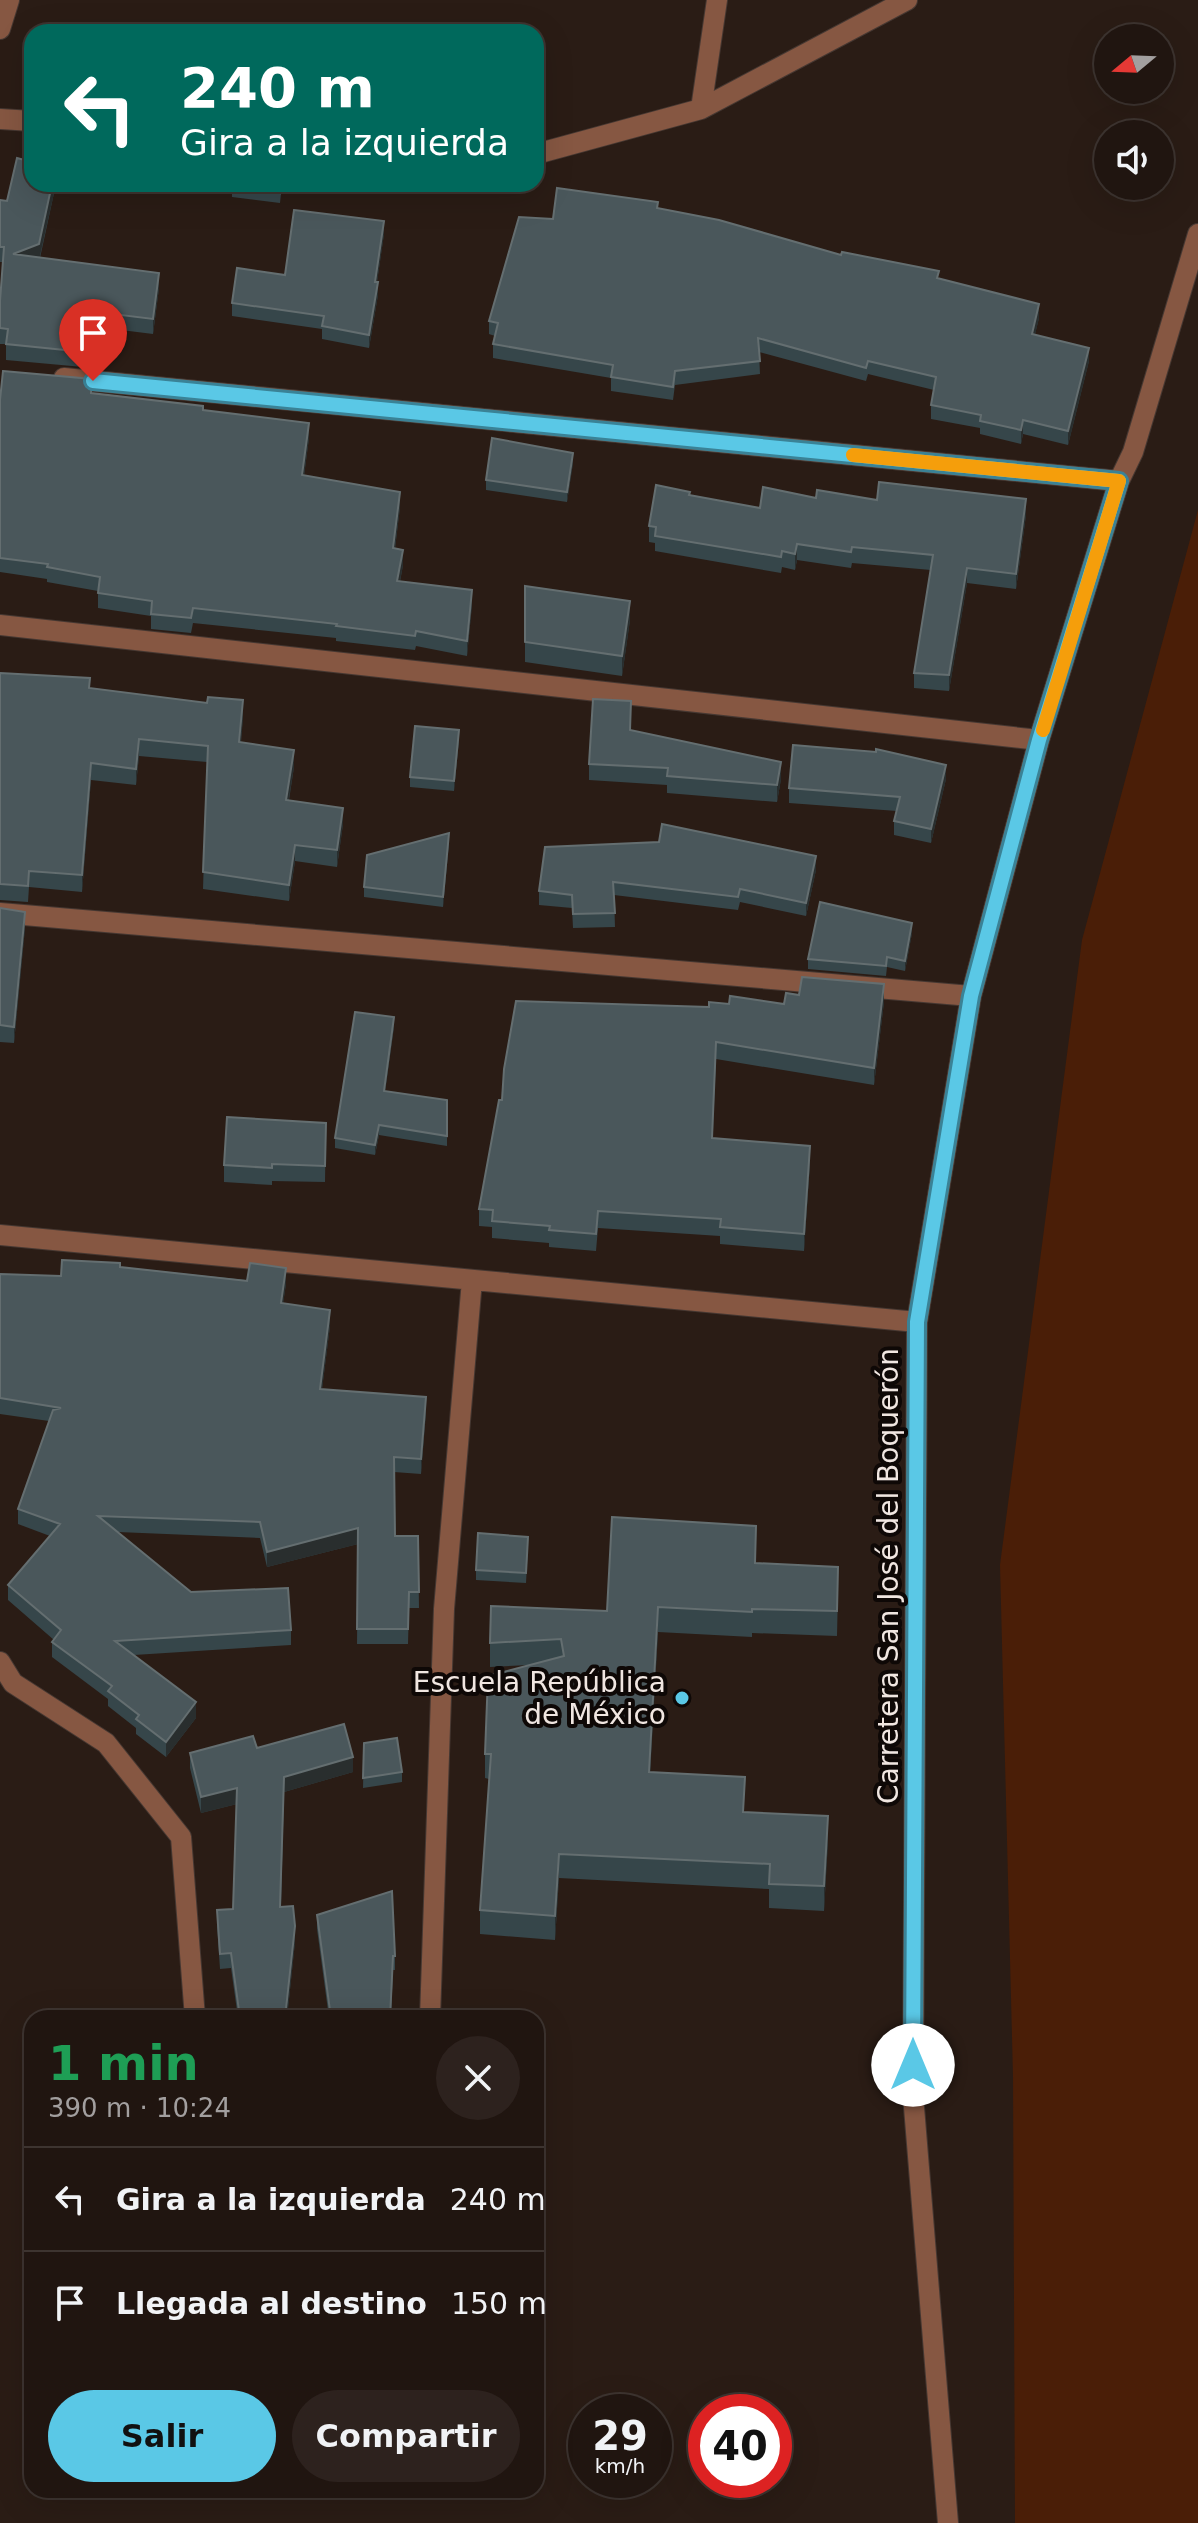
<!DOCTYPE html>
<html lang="es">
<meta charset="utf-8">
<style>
:root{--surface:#201510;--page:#2d221e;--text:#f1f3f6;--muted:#a29f9f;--line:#3d3430;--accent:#5ac8e6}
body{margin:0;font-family:"DejaVu Sans",sans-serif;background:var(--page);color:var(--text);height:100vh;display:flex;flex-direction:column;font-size:30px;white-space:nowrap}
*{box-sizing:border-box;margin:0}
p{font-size:26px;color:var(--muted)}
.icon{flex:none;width:44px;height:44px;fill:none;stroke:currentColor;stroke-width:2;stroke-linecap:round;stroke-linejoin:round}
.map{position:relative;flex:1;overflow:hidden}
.panel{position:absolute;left:24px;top:2010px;width:520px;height:488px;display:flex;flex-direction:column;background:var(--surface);border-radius:24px;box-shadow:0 8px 32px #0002,0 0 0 2px var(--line)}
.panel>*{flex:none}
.guide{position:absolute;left:24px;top:24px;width:520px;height:168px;border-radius:24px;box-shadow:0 8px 32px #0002,0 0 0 2px var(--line);background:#00695c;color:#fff;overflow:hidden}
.needle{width:52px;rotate:251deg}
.fabs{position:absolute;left:1094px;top:24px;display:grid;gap:16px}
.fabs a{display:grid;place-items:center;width:80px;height:80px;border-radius:50%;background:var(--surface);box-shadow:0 8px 32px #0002,0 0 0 2px var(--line);font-size:40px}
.speed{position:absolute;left:568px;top:2394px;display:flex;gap:16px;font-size:40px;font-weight:700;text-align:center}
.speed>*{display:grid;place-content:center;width:104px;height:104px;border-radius:50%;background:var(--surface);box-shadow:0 8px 32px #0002,0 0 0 2px var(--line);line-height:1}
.speed small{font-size:20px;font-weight:400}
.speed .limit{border:12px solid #d22;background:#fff;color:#111}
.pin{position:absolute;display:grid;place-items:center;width:68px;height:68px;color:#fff;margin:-82px -34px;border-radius:50% 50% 50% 0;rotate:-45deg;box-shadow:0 0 8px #0007}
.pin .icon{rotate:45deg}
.me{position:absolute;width:88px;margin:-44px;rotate:0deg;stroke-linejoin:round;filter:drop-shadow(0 0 6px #0008)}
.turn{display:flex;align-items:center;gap:28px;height:168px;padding:0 24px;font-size:36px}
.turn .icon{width:104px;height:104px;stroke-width:2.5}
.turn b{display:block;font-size:56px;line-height:68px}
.round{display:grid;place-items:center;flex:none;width:84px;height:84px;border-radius:42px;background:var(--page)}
.head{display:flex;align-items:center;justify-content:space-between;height:136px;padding:0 24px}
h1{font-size:48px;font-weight:600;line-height:60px;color:#1e9e55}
.button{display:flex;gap:16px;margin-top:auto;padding:16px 24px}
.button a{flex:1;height:92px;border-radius:48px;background:var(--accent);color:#111;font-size:32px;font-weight:600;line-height:92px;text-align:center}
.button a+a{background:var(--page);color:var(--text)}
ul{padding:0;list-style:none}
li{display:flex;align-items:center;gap:24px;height:104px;padding:0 24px;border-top:2px solid var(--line)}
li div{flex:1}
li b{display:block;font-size:30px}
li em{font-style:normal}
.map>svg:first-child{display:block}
.green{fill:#4a1e07}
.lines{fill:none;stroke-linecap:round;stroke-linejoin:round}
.minor-casing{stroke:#463832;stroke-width:22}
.minor{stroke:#865742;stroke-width:20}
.wall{fill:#36464a}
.shaded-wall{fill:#292e2e}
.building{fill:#4a575b;stroke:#646e70;stroke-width:2}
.route-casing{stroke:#3a8296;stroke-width:20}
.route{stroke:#5ac8e6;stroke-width:14}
.slow{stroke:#f59e0b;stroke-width:14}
.poi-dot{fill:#5ac8e6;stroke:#0e0806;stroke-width:3}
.labels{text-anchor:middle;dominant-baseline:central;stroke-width:8;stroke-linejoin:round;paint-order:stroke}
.street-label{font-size:28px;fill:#f0e6e1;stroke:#0e0806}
.poi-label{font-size:28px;fill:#f0e6e1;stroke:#0e0806;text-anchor:end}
</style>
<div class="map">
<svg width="1198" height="2523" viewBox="0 0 1198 2523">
<rect width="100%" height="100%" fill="#2a1c15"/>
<path class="green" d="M1198,510v2013h-183l-2,-447 -13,-511 82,-625z"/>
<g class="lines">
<g class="minor-casing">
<path id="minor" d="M0,29l9,-29
M701,109l16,-109
M0,119l32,2
M536,154l165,-45 206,-109
M64,378l1055,103
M0,625l1039,115
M0,913l971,83
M0,1235l917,87
M0,1662l13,21 93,60 75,94 14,181
M430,2018l14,-409 28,-329
M948,2523l-35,-428 4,-773 54,-326 68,-256 80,-259 14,-29 65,-218"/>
</g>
<use href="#minor" class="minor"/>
</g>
<path class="wall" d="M56,184l-16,74 119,30 -6,46 -56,-7 -3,41 -88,-8v-16h-6v-43l3,-39h-3v-62l7,1z
M232,184h50l-2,19 -48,-6z
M658,209l183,46 98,23 100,40 -4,16 54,27 -21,84 -45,-11 -2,10 -41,-10v-6l-49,-9v-14l3,-15 -66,-16 -2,7 -107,-29 1,22 -85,11 -2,15 -62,-9v-13l-118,-20v-14l2,-8 -6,-2v-13l64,-102z
M384,234l-7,48 1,13 -9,53 -47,-9v-10l-90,-13v-13l53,-28z
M92,393l111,17 106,28 -5,38 96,31 -5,42 8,16 -3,17 72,23 -5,51 -51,-10 -1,4 -79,-9v-3l-143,-15 -2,10 -40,-4v-13l-53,-8v-17l-51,-9v-3l-47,-7v-172z
M573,463l-6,39 -81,-12v-10z
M690,495l70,13 56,-10 61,2 149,15 -10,74 -49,-6 -18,108 -35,-3v-15l17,-103 -79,-7 -1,5 -54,-8 -2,10 -13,-3 -1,6 -126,-22v-8l-6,-1v-16z
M525,586l105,34 -8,56 -97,-14z
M0,673l243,44 -2,25 53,25 -5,33 54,24 -6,43 -42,-6 -6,40 -86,-12 4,-127 -68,-6 -3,29 -45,-5 -9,112 -53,-5 -1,15 -28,-2z
M631,718v12l150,49 -4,23 -110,-9v-8l-78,-5v-16z
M459,740l-5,51 -44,-4v-10z
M946,779l-15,64 -37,-8v-14l3,-10 -108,-8v-15z
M449,843l-6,64 -79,-10v-10z
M545,847l271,23 -10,46 -66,-14 -2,8 -124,-15 1,32 -42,1 -1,-20 -33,-3v-14z
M0,908l25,20 -11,115 -14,-1z
M912,933l-7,38 -18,-4 -1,9 -78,-7v-10z
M799,995l85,7 -10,83 -158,-26 -4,79 98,25 -6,88 -84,-7v-8l-122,-8 -2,23 -47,-4v-4l-57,-5v-11l-13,-1v-17l23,-109 207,-93 75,-3z
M394,1027l-9,64 62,9v46l-68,-11 -4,20 -40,-7v-10z
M326,1123l-1,59 -53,-1v4l-48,-3v-17z
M120,1267l166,17 -3,19 47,23 -8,63 104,23 -5,62 -27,-2 1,64h23l1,72h-10l-1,36h-51l1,-100 -91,23 -7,-29 -142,-6 73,60 100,38v15l-157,10 62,63 -30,39 -30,-23v-6l-28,-22v-7l-56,-42v-15l2,-2 -46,-40v-15l42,-49 -32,-12v-15l31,-88 -49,-7v-140l61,2z
M528,1547l-2,36 -50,-3v-10z
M756,1551v12l82,28 -1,45 -85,-3v4l-94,-5 -8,140 94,40 84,29 -4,70 -55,-3v-19l-210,-11 -4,62 -75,-6v-24l9,-131 -4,-1v-24l45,-89 -40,2v-24l117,-32z
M364,1743l38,29v10l-39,6z
M257,1748l96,24 -69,20 -3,115 14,35 -8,76h-49l-7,-50 -11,1 -3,-44v-15l16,-1 4,-105 -36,9 -11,-45v-15z
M317,1915l78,41v14h-2l-2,48h-62l-12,-89z"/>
<path class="shaded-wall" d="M52,184h4l-17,76 -26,-6z
M384,221v13l-9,61v-13z
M159,273v15l-6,46v-15z
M378,282v13l-9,53v-13z
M1039,304v14l-7,29v-13z
M97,312v15l-3,41v-15z
M1089,348v13l-21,84v-14z
M1023,420v14l-2,10v-14z
M309,423v15l-7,52v-15z
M573,453v10l-6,39v-10z
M400,492v15l-7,56v-15z
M1026,499v16l-10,74v-15z
M797,544v16l-2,10v-16z
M403,550v15l-6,31v-15z
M967,568v15l-18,108v-16z
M472,590v15l-5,51v-15z
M630,601v19l-8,56v-20z
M243,700v17l-4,42v-17z
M459,730v10l-5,51v-10z
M139,739v17l-3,29v-16z
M294,750v17l-8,49v-16z
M781,762v17l-4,23v-17z
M91,763v17l-9,112v-17z
M946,765v14l-15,64v-14z
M343,808v16l-6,43v-17z
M449,833v10l-6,64v-10z
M295,845v16l-6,40v-16z
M816,856v14l-10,46v-13z
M25,912v16l-11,115v-16z
M912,923v10l-7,38v-10z
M884,984v18l-10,83v-17z
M394,1017v10l-10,74v-10z
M716,1042v17l-4,97v-18z
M379,1125v10l-4,20v-10z
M810,1146v17l-6,88v-17z
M286,1268v16l-5,34v-15z
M330,1310v16l-10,79v-16z
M426,1397v15l-5,62v-15z
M358,1528v16l-91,23v-15z
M658,1607v25l-9,164v-24z
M196,1702v16l-30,39v-15z
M353,1757v15l-69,20v-15z
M237,1788v16l-36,9v-16z
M828,1816v25l-4,70v-25z
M559,1854v24l-4,62v-24z
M295,1926v16l-8,76h-2z"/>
<path class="building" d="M17,158l15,4v22h20l-13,60 -26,10 146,19 -6,46 -56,-7 -3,41 -88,-9 2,-15 -8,-1v-27l4,-54h-4v-47l7,1z
M232,184h49l-1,9 -48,-7z
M557,188l101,14 -1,6 62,12 122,35 1,-3 97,19 -2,7 102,26 -7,30 57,14 -21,83 -45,-11 -2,10 -41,-9 1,-6 -50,-10 5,-28 -68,-16 -2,7 -108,-30 2,23 -85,10 -2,16 -62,-10 2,-12 -120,-21 5,-21 -9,-2 30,-104 34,2z
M294,210l90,11 -9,61h3l-9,53 -47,-9 2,-10 -92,-13 5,-35 48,7z
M3,371l89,8 -1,14 112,13v4l106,13 -7,52 98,17 -7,56 10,2 -6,31 75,9 -5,51 -51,-10 -1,5 -79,-10 1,-2 -144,-16 -2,10 -40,-4 1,-13 -54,-8 2,-16 -53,-10 1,-3 -48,-6v-158z
M492,438l81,15 -6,39 -81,-12z
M879,482l147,17 -10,75 -49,-6 -18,107 -35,-2 19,-118 -81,-8 -1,5 -54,-8 -2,10 -13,-3 -1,6 -126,-21 1,-9 -7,-1 7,-41 34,7 -1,3 71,13 3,-21 53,11 1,-8 60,10z
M525,586l105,15 -8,55 -97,-14z
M0,673l90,5 -1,10 118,15 1,-6 35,3 -4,42 55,8 -8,50 57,8 -6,42 -42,-5 -6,40 -86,-13 5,-126 -69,-7 -3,30 -45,-6 -9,112 -53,-4 -1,15 -28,-2z
M593,699l38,2 -1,29 151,32 -4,23 -110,-9 1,-8 -79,-4z
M415,726l44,4 -5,51 -44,-4z
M793,745l83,7v-3l70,16 -15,64 -37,-8 6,-24 -111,-9z
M662,824l154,32 -10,47 -66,-14 -2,8 -125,-15 2,31 -42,1 -1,-19 -33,-4 6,-44 114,-5z
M449,833l-6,64 -79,-10 3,-32z
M820,902l92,21 -7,38 -18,-4 -1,9 -78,-7z
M0,908l25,4 -11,115 -14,-2z
M802,977l82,7 -10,84 -158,-26 -4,96 98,8 -6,88 -84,-7 1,-8 -123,-8 -2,23 -47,-4 1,-4 -58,-5 1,-11 -14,-1 20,-109h3l2,-31 12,-68 193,6v-5l20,2 1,-8 54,8 2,-11 13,2z
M355,1012l39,5 -10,74 63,9v36l-68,-11 -4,20 -40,-7z
M227,1117l99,6 -1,43 -53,-2v4l-48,-3z
M62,1260l58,3v4l127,14 3,-18 36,5 -5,35 49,7 -10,79 106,8 -5,62 -27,-2 1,79h23l1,56h-10l-1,37h-51l1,-101 -91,24 -7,-30 -162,-6 93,76 97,-4 3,42 -176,11 81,61 -30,40 -30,-23 3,-4 -31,-24 4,-5 -60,-44 9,-12 -53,-45 52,-61 -42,-15 35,-99 8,-2 -61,-10v-124l61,2z
M612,1517l144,9 -1,37 83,4 -1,44 -85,-2v3l-94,-5 -9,165 96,5 -2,35 85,4 -4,70 -55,-2 1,-20 -211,-10 -4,62 -75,-6 11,-156h-6l3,-78 76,-20 -3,-17 -71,4 1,-37 116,5z
M478,1533l50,4 -2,36 -50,-3z
M344,1724l9,33 -69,20 -4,130 13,-1 2,20 -10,92h-45l-9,-65 -11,1 -3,-44 16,-1 4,-121 -36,9 -11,-44 63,-17 4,12z
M397,1738l5,34 -39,6 1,-35z
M392,1891l3,65h-2l-3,62h-59l-14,-103z"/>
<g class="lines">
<g class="route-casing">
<path id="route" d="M93,381l1026,100 -80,259 -68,256 -54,326 -4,743"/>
</g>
<use href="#route" class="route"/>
<path class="slow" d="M853,455l266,26 -76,249"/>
</g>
<circle class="poi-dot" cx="682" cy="1698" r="8"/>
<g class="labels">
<g class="street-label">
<text transform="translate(888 1576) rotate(-90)">Carretera San José del Boquerón</text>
</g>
<g class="poi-label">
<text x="666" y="1682">Escuela República<tspan x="666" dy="32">de México</tspan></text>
</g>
</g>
</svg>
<div class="fabs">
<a><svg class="needle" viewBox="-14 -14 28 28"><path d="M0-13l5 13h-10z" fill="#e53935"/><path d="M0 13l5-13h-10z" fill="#a29f9f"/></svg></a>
<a><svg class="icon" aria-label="sound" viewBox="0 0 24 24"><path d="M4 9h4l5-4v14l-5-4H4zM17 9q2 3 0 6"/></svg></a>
</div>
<div class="speed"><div>29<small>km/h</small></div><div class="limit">40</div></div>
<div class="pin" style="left:93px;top:381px;background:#d93025"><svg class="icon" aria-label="arrive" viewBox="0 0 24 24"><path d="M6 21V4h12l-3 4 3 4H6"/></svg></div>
<svg class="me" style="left:913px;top:2065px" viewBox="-20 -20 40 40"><circle r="19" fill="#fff"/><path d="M0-13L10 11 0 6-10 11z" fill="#5ac8e6"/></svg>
<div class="guide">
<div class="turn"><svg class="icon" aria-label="left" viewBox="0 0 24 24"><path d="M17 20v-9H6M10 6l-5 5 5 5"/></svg><div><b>240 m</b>Gira a la izquierda</div></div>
</div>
<section class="panel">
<div class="head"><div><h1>1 min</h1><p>390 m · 10:24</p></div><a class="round"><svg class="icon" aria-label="close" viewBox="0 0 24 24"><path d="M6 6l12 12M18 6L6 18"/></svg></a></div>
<ul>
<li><svg class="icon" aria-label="left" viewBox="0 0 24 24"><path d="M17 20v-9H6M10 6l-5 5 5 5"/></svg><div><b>Gira a la izquierda</b></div><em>240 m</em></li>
<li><svg class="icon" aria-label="arrive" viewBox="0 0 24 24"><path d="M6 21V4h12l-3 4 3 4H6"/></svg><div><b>Llegada al destino</b></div><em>150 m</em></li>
</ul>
<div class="button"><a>Salir</a><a>Compartir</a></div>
</section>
</div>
